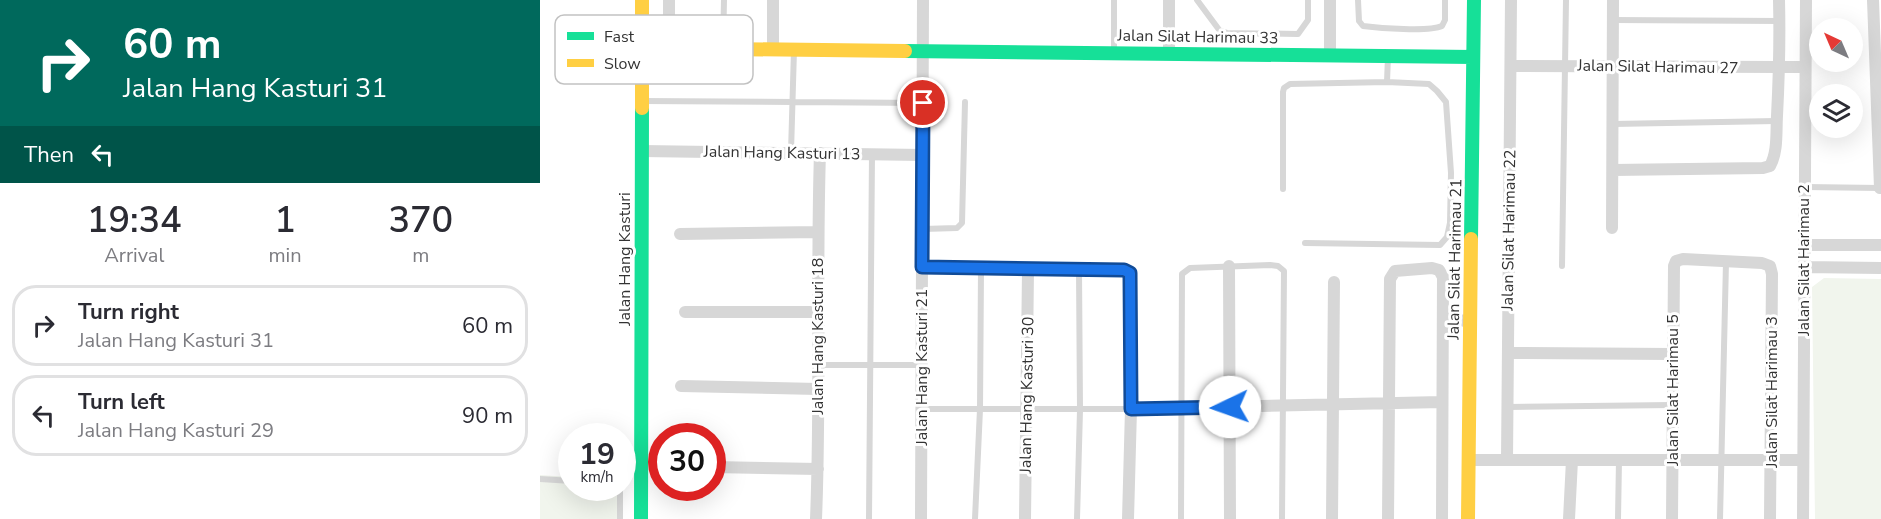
<!DOCTYPE html>
<style>
:root{--surface:#fff;--page:#f2f2f3;--text:#2b2b33;--muted:#7c7c81;--line:#e1e1e2}
body{margin:0;font-family:"Nunito Sans",sans-serif;background:var(--page);color:var(--text);height:100vh;display:flex;flex-direction:column;font-size:22px;white-space:nowrap}
*{box-sizing:border-box;margin:0}
p{font-size:20px;color:var(--muted)}
.icon{flex:none;width:33px;height:33px;fill:none;stroke:currentColor;stroke-width:2;stroke-linecap:round;stroke-linejoin:round}
.map{position:relative;flex:1;overflow:hidden}
.side{display:flex;flex-direction:column;background:var(--surface);width:540px}
.side>*{flex:none}
.hud{background:#00695c;color:#fff;overflow:hidden}
.needle{width:39px;rotate:316deg}
.tools{position:absolute;left:1269px;top:18px;display:grid;gap:12px}
.tools a{display:grid;place-items:center;width:54px;height:54px;border-radius:50%;background:var(--surface);box-shadow:0 6px 24px #0002;font-size:30px}
.speed{position:absolute;left:18px;top:423px;display:flex;gap:12px;font-size:30px;font-weight:700;text-align:center}
.speed>*{display:grid;place-content:center;width:78px;height:78px;border-radius:50%;background:var(--surface);box-shadow:0 6px 24px #0002;line-height:1}
.speed small{font-size:15px;font-weight:400}
.speed .limit{border:9px solid #d22;background:#fff;color:#111}
.pin{position:absolute;display:grid;place-items:center;width:51px;height:51px;color:#fff;margin:-26px;border:3px solid #fff;border-radius:50%;box-shadow:0 2px 6px #0007}
.me{position:absolute;width:66px;margin:-33px;rotate:267deg;stroke-linejoin:round;filter:drop-shadow(0 0 4px #0008)}
.turn{display:flex;align-items:center;gap:21px;height:126px;padding:0 24px;font-size:27px}
.turn .icon{width:78px;height:78px;stroke-width:2.5}
.turn b{display:block;font-size:42px;line-height:51px}
.then{display:flex;align-items:center;height:57px;padding:0 24px;background:#0003;gap:12px;font-size:22px}
.eta{display:flex;justify-content:space-evenly;align-items:center;height:102px;text-align:center}
.eta b{font-size:36px;font-weight:600;line-height:42px}
ul{padding:0;list-style:none}
li{display:flex;align-items:center;gap:18px;height:81px;margin:0 12px 9px;padding:0 12px;border:3px solid var(--line);border-radius:24px}
li div{flex:1}
li b{display:block;font-size:22px}
li em{font-style:normal}
main{display:flex;flex:1;min-height:0}
.map>svg:first-child{display:block}
.green{fill:#f1f5ed}
.lines{fill:none;stroke-linecap:round;stroke-linejoin:round}
.lane{stroke:#d7d7d7;stroke-width:6}
.street{stroke:#d7d7d7;stroke-width:12}
.fast{stroke:#16e098;stroke-width:14}
.slow{stroke:#ffcf43;stroke-width:14}
.route-casing{stroke:#114b97;stroke-width:15}
.route{stroke:#1a73e8;stroke-width:10}
.labels{text-anchor:middle;dominant-baseline:central;stroke-width:6;stroke-linejoin:round;paint-order:stroke}
.street-label{font-size:16px;fill:#333;stroke:#fff}
.key{fill:#fff;stroke:#c2c2c2;stroke-width:1.5}
.key-label{font-size:16px;fill:#333}
</style>
<main>
<section class="side">
<div class="hud">
<div class="turn"><svg class="icon" aria-label="right" viewBox="0 0 24 24"><path d="M7 20v-9h11M14 6l5 5-5 5"/></svg><div><b>60 m</b>Jalan Hang Kasturi 31</div></div>
<div class="then">Then<svg class="icon" aria-label="left" viewBox="0 0 24 24"><path d="M17 20v-9H6M10 6l-5 5 5 5"/></svg></div>
</div>
<div class="eta">
<div><b>19:34</b><p>Arrival</p></div>
<div><b>1</b><p>min</p></div>
<div><b>370</b><p>m</p></div>
</div>
<ul>
<li><svg class="icon" aria-label="right" viewBox="0 0 24 24"><path d="M7 20v-9h11M14 6l5 5-5 5"/></svg><div><b>Turn right</b><p>Jalan Hang Kasturi 31</p></div><em>60 m</em></li>
<li><svg class="icon" aria-label="left" viewBox="0 0 24 24"><path d="M17 20v-9H6M10 6l-5 5 5 5"/></svg><div><b>Turn left</b><p>Jalan Hang Kasturi 29</p></div><em>90 m</em></li>
</ul>
</section>
<div class="map">
<svg width="1341" height="519" viewBox="0 0 1341 519">
<rect width="100%" height="100%" fill="#fff"/>
<path class="green" d="M1284,278l57,1v240h-66l-3,-232z
M0,475l31,2 1,11h50v31h-82z"/>
<g class="lines">
<path class="lane" d="M657,0l23,31 7,2 71,1 10,-14v-20
M818,0l1,21 4,5c16,2 66,6 79,0l3,-6v-20
M1073,20l167,1
M183,48l1,-48
M574,52v-52
M102,101l281,2
M1073,124l163,-3
M251,152l3,-102
M1265,187l75,1
M743,189v-97l1,-4 6,-4 97,-2
M383,229l34,-1 5,-5 3,-121
M765,243l135,2 7,-8 3,-14 1,-50 -5,-71 -9,-11 -8,-7 -42,-2 1,-26
M1022,266l4,-266
M278,365h104
M968,407l164,-2
M382,409h208
M0,479l32,2
M80,519v-31
M329,519l3,-365
M435,519l5,-110 1,-140
M537,519l3,-109 -1,-140
M641,519l1,-245 8,-6 80,-3 8,1 6,5 -2,248
M1078,519l1,-59
M1180,519l6,-257"/>
<path class="street" d="M629,0v53
M1333,0l7,188
M129,48v-48
M233,49v-49
M790,55v-55
M971,66l294,1
M102,151l281,4
M1073,170l150,-2 7,-2c8,-14 6,-34 7,-50 2,-39 3,-77 2,-116
M1072,228l1,-228
M140,234l138,-2
M1264,245h77
M689,266l1,253
M1264,267l77,1
M382,268l202,2 6,3 1,136 -3,110
M145,312h133
M904,322l26,-2
M968,353l164,1
M141,386l137,3
M591,409l311,-7
M929,460h334
M967,460l4,-460
M172,467l106,2
M276,519c5,-122 0,-244 4,-366
M381,519l2,-519
M485,519l3,-249
M792,519l2,-237
M848,519l2,-240 5,-8 37,-3 7,2 4,7 -1,242
M1029,519l3,-59
M1132,519l2,-253 2,-5 7,-2 79,4 8,3 2,8 -2,245
M1263,519l3,-519"/>
<path class="fast" d="M365,51l568,6
M931,239l3,-239
M101,519l1,-411"/>
<path class="slow" d="M102,48l263,3
M102,108v-108
M928,519l3,-280"/>
</g>
<g class="lines">
<g class="route-casing">
<path id="route" d="M383,103l-1,164 202,3 6,3 1,136 99,-2"/>
</g>
<use href="#route" class="route"/>
</g>
<g class="labels">
<g class="street-label">
<text transform="translate(658 37) rotate(1)">Jalan Silat Harimau 33</text>
<text transform="translate(1118 67) rotate(1)">Jalan Silat Harimau 27</text>
<text transform="translate(242 153) rotate(1)">Jalan Hang Kasturi 13</text>
<text transform="translate(969 230) rotate(-89)">Jalan Silat Harimau 22</text>
<text transform="translate(85 259) rotate(-90)">Jalan Hang Kasturi</text>
<text transform="translate(915 259) rotate(-89)">Jalan Silat Harimau 21</text>
<text transform="translate(1264 260) rotate(-90)">Jalan Silat Harimau 2</text>
<text transform="translate(278 336) rotate(-90)">Jalan Hang Kasturi 18</text>
<text transform="translate(382 367) rotate(-90)">Jalan Hang Kasturi 21</text>
<text transform="translate(1133 390) rotate(-90)">Jalan Silat Harimau 5</text>
<text transform="translate(1232 392) rotate(-90)">Jalan Silat Harimau 3</text>
<text transform="translate(487 395) rotate(-89)">Jalan Hang Kasturi 30</text>
</g>
</g>
<rect x="15" y="15" width="198" height="69" rx="9" class="key"/>
<rect x="27" y="32" width="27" height="8" fill="#16e098"/>
<rect x="27" y="59" width="27" height="8" fill="#ffcf43"/>
<g class="key-label">
<text x="64" y="42">Fast</text>
<text x="64" y="69">Slow</text>
</g>
</svg>
<div class="tools">
<a><svg class="needle" viewBox="-14 -14 28 28"><path d="M0-13l5 13h-10z" fill="#e53935"/><path d="M0 13l5-13h-10z" fill="#7c7c81"/></svg></a>
<a><svg class="icon" aria-label="layers" viewBox="0 0 24 24"><path d="M12 4l9 5-9 5-9-5zM3 14l9 5 9-5"/></svg></a>
</div>
<div class="speed"><div>19<small>km/h</small></div><div class="limit">30</div></div>
<div class="pin" style="left:383px;top:103px;background:#d93025"><svg class="icon" aria-label="arrive" viewBox="0 0 24 24"><path d="M6 21V4h12l-3 4 3 4H6"/></svg></div>
<svg class="me" style="left:690px;top:407px" viewBox="-20 -20 40 40"><circle r="19" fill="#fff"/><path d="M0-13L10 11 0 6-10 11z" fill="#1a73e8"/></svg>
</div>
</main>
